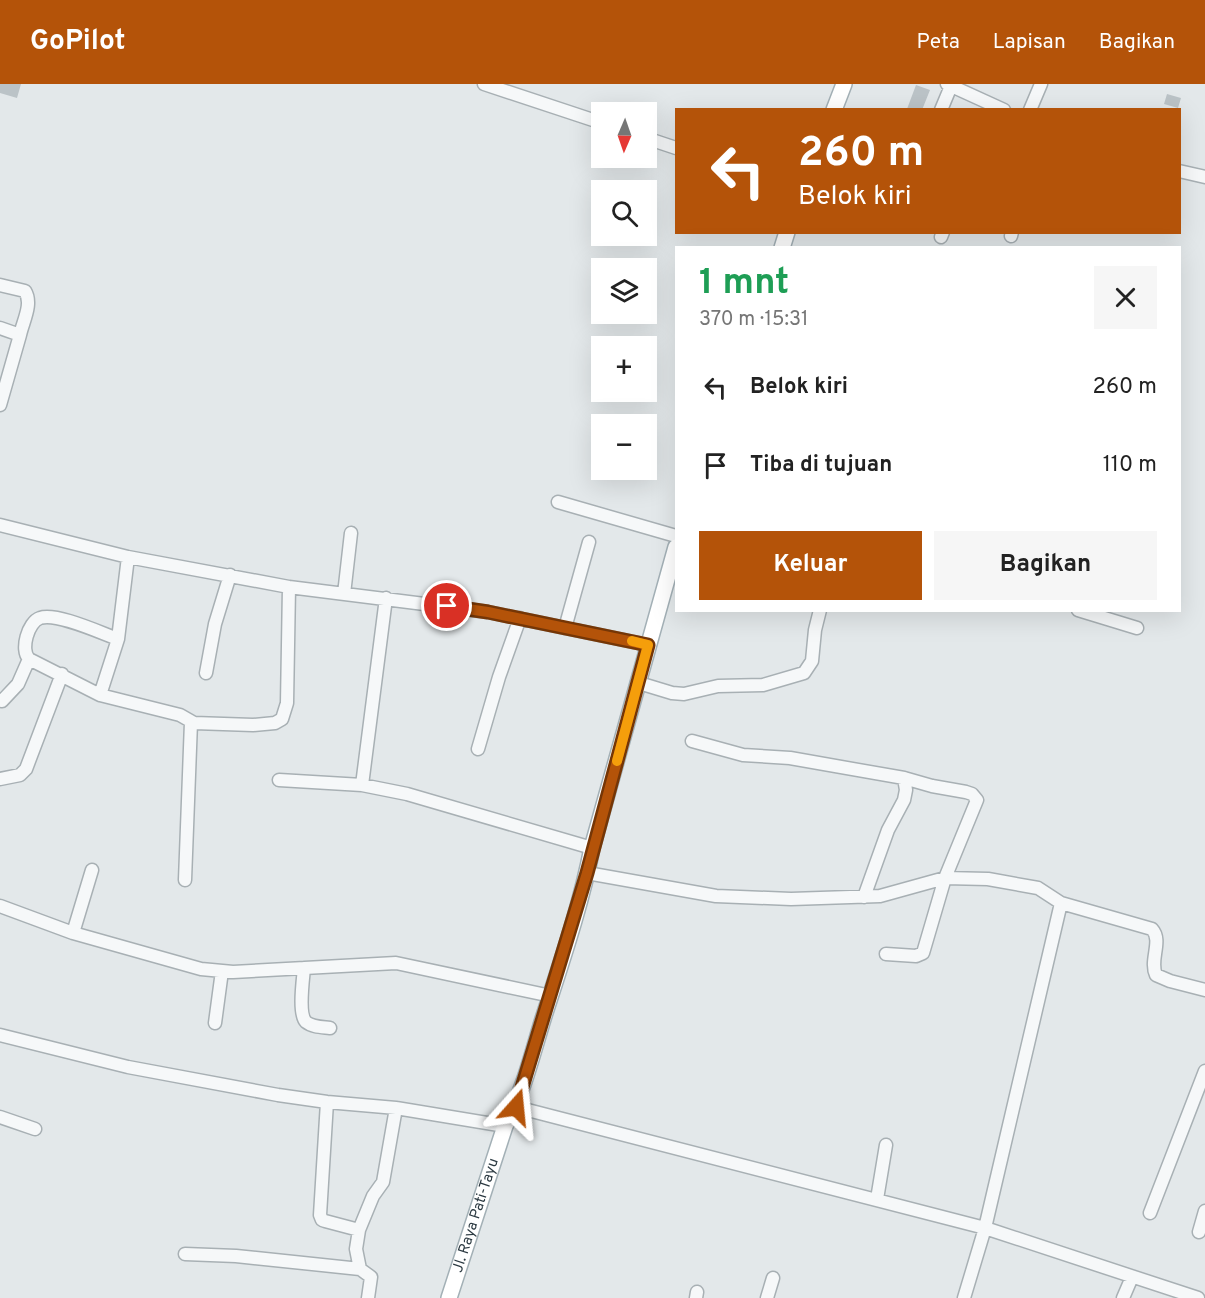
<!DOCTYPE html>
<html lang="id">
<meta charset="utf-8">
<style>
:root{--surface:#fff;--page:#f6f6f6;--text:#222;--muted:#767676;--accent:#b45309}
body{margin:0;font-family:Overpass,sans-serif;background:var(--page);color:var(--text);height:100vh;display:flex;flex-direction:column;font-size:22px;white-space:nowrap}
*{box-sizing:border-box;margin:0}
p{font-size:20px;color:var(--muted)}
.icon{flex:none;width:33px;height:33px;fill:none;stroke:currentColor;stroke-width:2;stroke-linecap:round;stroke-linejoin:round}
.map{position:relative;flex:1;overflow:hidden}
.side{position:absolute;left:675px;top:162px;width:506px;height:366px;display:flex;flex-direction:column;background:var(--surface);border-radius:0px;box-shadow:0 6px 24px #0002}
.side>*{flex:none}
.banner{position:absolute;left:675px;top:24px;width:506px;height:126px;border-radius:0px;box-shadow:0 6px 24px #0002;background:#b45309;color:#fff;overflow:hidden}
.needle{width:39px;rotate:182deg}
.tools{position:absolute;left:591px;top:18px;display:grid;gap:12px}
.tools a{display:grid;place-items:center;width:66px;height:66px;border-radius:0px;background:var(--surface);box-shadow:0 6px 24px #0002;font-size:30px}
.pin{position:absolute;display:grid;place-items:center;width:51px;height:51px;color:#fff;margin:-26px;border:3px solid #fff;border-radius:50%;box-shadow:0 2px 6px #0007}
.me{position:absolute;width:66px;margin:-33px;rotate:18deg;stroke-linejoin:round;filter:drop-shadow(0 0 4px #0008)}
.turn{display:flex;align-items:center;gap:21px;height:126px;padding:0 24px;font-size:27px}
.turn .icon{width:78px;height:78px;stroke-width:2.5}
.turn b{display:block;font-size:42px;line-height:51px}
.round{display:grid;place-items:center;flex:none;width:63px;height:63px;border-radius:0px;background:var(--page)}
.overview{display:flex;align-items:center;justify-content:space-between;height:102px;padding:0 24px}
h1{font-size:36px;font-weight:700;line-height:45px;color:#1e9e55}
.action{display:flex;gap:12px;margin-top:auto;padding:12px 24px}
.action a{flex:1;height:69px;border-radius:0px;background:var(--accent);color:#fff;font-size:24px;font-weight:700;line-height:69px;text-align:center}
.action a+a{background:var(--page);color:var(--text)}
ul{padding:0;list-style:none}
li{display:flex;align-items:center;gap:18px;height:78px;padding:0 24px}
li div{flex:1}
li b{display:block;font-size:22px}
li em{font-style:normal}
header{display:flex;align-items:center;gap:36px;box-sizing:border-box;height:84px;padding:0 30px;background:var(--accent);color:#fff}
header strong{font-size:28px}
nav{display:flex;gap:33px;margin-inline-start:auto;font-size:21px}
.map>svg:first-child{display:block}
.building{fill:#bbc3c7}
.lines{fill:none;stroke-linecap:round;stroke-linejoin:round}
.minor-casing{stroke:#a8b0b4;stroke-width:15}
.major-casing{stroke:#a3b0b6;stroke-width:18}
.minor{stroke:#f6f8f9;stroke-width:12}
.major{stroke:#fff;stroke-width:15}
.route-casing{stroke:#753606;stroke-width:15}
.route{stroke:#b45309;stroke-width:10}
.slow{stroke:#f59e0b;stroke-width:10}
.labels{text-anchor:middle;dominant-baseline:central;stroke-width:4.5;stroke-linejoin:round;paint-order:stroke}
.street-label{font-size:15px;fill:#2c3a42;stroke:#f3f6f8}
</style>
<header>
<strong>GoPilot</strong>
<nav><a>Peta</a><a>Lapisan</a><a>Bagikan</a></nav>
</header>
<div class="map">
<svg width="1205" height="1214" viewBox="0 0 1205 1214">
<rect width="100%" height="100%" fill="#e3e8ea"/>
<path class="building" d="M0,0h21l-4,14 -17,-5z
M916,1l14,5 -8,20h-13l-2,-1z
M1167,10l14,4 -3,10 -14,-4z"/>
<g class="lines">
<g class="minor-casing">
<path id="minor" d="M484,0l118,39
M947,0l57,26
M941,26l10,-24
M1030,26l11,-26
M646,54l30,10
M1179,87l26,6
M1011,152l1,-4
M941,153l2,-5
M0,201l25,6c8,13 -2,30 -5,44
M0,244l20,7 -20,70
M558,418l118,34
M0,441l128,32 161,30 199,25 160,33
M344,510l7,-61
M1078,526l59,18
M565,544l24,-86
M118,555c-17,-6 -62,-27 -78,-21 -12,4 -20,32 -11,41l71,36 80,20 14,8 59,2 22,-2 7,-4 5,-16 2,-116
M206,589l9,-49 15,-49
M639,599l33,10 12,1 34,-8 45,-1 41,-12 8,-12 3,-31 5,-20
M100,611l18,-56 10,-82
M2,617l16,-17 11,-25
M692,657l51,14 47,3 114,20 2,12 -2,10 -16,30 -24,67
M478,665l21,-72 21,-59
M0,695l20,-4 6,-6 36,-95
M279,696l83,5 24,-187
M362,701l45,9 185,54
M587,789l129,23 75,3 89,-3 65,-18 43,1 50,9 23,15 91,26c11,12 -3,31 4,46l14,6 35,9
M185,796l6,-158
M0,822l73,27 128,36 32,3 163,-9 155,33
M73,849l19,-63
M886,870l30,2 7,-3 22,-75 32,-78 -5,-6 -6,-2 -34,-6 -28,-8
M304,884c-1,12 -6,46 2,54 6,5 16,5 24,6
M215,939l7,-52
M0,951l128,32 150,28 49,7 69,6 109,18
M327,1018l-7,113 2,5 3,1 34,9
M516,1023l469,121 213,70
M0,1033l35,12
M877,1115l9,-54
M1150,1129l55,-142
M1199,1148l6,-21
M185,1170l51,2 124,13
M368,1214l3,-21 -11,-8 -4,-20 3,-19 14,-34 10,-14 13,-74
M696,1214l1,-6
M767,1214l6,-20
M964,1214l21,-70 76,-325
M1123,1214l9,-21"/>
</g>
<g class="major-casing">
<g id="major">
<path d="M834,26l10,-26"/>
<path d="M782,164l5,-16"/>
<path id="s1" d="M449,1214l56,-172c18,-33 27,-71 38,-107 18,-56 38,-114 49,-171l84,-301"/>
</g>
</g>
<use href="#minor" class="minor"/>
<use href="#major" class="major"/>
</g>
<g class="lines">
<g class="route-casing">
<path id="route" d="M447,522l41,6 160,33 -61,228 -71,234"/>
</g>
<use href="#route" class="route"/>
<path class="slow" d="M617,677l31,-116 -16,-4"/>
</g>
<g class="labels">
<g class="street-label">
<text stroke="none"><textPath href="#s1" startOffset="87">Jl. Raya Pati-Tayu</textPath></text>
</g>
</g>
</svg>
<div class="tools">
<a><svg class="needle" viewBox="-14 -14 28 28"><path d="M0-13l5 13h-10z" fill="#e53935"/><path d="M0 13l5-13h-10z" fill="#767676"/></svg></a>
<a><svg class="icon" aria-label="search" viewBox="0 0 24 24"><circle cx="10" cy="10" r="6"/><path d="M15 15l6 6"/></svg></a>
<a><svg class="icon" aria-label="layers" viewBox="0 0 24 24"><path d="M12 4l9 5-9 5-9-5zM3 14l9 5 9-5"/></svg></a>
<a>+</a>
<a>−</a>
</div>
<div class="pin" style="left:447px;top:522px;background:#d93025"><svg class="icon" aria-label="arrive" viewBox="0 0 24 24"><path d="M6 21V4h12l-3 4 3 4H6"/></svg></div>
<svg class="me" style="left:516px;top:1023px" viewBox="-20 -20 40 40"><path d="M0-17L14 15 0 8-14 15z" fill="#b45309" stroke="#fff" stroke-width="4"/></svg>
<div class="banner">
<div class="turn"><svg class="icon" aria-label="left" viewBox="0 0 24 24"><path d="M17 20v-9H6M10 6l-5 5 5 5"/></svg><div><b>260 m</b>Belok kiri</div></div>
</div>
<section class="side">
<div class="overview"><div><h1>1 mnt</h1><p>370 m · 15:31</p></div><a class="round"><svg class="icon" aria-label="close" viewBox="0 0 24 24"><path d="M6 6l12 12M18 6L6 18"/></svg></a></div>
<ul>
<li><svg class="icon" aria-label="left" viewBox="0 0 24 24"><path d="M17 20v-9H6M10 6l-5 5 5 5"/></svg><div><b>Belok kiri</b></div><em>260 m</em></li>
<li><svg class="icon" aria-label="arrive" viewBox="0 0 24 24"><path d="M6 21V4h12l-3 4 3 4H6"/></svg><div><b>Tiba di tujuan</b></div><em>110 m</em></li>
</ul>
<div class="action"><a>Keluar</a><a>Bagikan</a></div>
</section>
</div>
